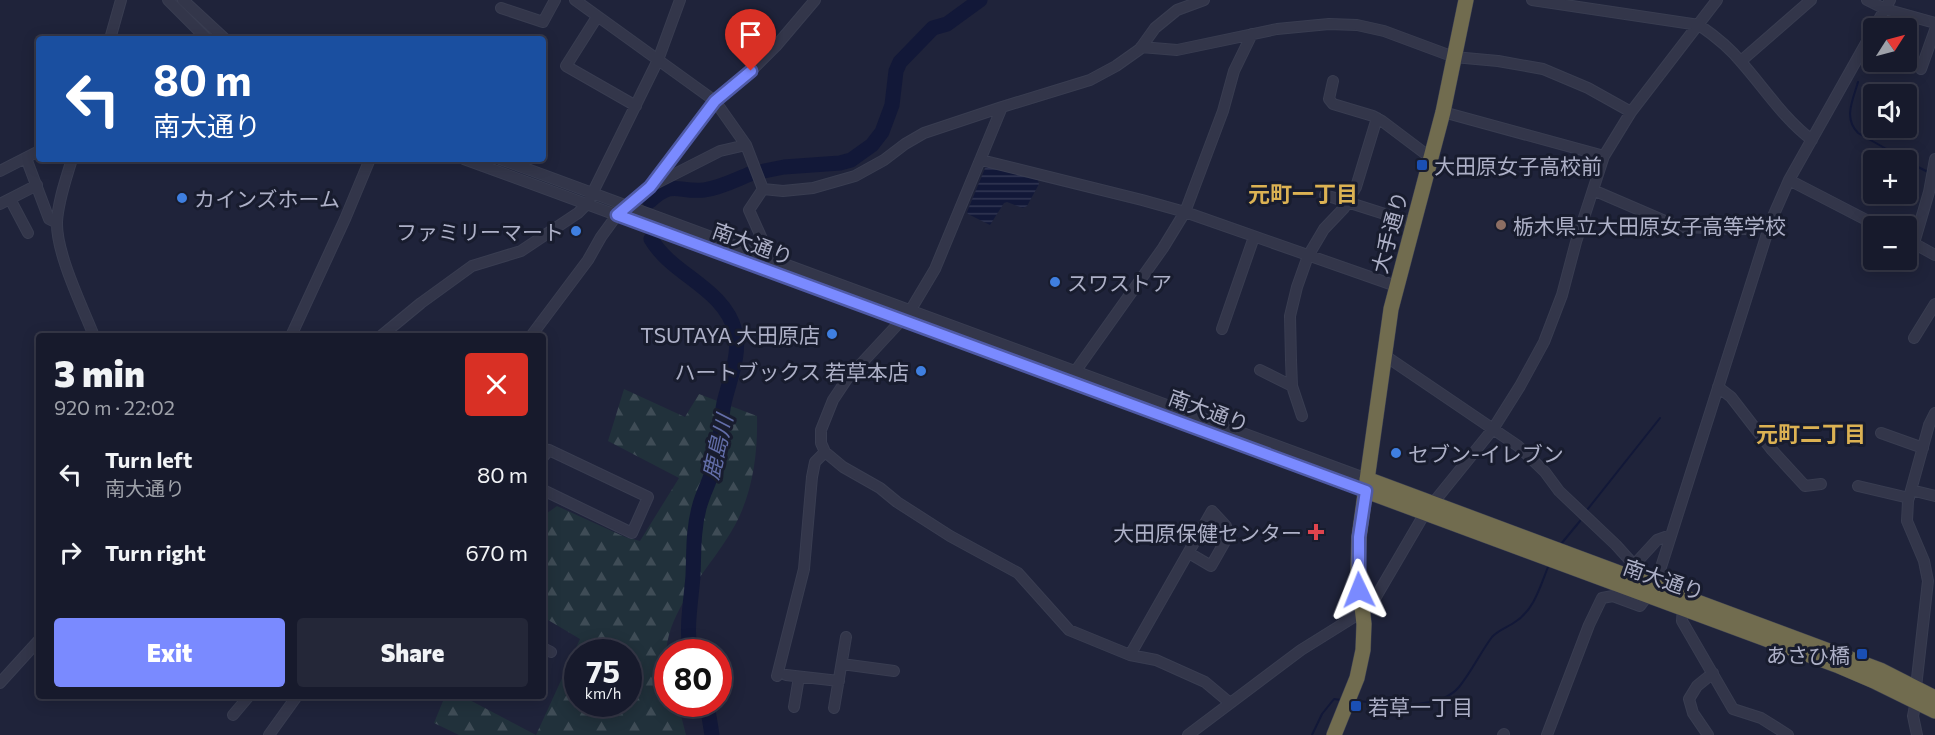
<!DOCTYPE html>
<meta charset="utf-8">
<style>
:root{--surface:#171a2c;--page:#242738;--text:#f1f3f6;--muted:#9ea1a9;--line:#363848;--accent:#7a8aff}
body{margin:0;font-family:Commissioner,"Noto Sans JP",sans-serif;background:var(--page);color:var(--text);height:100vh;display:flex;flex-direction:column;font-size:22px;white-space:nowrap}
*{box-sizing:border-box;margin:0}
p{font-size:20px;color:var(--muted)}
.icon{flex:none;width:33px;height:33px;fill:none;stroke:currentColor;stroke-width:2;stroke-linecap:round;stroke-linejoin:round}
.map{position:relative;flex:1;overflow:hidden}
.details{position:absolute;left:36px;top:333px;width:510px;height:366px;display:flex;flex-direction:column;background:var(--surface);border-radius:6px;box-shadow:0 3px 15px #0003,0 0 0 2px var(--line)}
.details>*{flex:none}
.banner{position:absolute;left:36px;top:36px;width:510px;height:126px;border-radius:6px;box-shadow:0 3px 15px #0003,0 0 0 2px var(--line);background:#1a4fa0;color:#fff;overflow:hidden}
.needle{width:39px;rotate:54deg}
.tools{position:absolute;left:1863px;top:18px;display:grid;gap:12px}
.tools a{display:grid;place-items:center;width:54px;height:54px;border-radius:6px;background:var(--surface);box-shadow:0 3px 15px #0003,0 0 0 2px var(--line);font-size:30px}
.speed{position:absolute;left:564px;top:639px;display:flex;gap:12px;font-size:30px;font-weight:700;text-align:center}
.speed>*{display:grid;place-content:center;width:78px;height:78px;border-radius:50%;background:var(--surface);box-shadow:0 3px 15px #0003,0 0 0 2px var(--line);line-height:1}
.speed small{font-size:15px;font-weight:400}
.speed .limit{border:9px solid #d22;background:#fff;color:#111}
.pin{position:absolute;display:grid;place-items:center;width:51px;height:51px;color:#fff;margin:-62px -26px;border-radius:50% 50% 50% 0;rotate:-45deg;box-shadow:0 0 6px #0007}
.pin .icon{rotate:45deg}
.me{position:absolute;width:66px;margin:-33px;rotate:358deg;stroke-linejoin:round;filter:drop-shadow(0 0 4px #0008)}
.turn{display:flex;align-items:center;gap:21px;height:126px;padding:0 18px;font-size:27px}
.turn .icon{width:78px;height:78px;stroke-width:2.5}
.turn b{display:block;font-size:42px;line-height:51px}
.round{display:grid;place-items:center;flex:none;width:63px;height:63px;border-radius:6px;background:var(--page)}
.headline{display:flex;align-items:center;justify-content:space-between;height:102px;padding:0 18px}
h1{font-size:36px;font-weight:800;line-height:45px}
.cta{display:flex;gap:12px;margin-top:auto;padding:12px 18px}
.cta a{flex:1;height:69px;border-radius:6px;background:var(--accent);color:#fff;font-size:24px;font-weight:800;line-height:69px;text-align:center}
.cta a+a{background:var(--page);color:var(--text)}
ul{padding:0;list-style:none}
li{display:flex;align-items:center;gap:18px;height:78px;padding:0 18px}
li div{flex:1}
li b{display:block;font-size:22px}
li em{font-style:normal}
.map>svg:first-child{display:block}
.forest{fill:url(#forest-firs);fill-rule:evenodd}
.water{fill:url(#water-rules)}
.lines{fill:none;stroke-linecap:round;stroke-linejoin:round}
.stream{stroke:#121838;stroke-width:2}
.river{stroke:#121838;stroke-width:15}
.minor-casing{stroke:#393d51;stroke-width:12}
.highway-casing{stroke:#3a3e52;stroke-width:16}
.minor{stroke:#33364a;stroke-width:10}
.highway{stroke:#716c4f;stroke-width:15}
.route-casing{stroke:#4f5aa6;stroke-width:15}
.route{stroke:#7a8aff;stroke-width:10}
.transit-dot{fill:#1a4fb4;stroke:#181c2e;stroke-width:2}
.shop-dot{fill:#3f7fe0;stroke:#181c2e;stroke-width:2}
.education-dot{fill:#8d6e63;stroke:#181c2e;stroke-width:2}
.health-dot{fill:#e0444e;stroke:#181c2e;stroke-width:2}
.labels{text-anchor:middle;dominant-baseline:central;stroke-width:6;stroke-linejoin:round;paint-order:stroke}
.poi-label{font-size:21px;fill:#adb0c7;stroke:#181c2e;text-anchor:start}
.street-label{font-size:21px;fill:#adb0c7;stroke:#181c2e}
.neighbourhood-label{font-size:22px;font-weight:bold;fill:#dcb253;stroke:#181c2e}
.water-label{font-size:22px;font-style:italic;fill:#636ea9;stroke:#181c2e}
</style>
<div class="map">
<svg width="1935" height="735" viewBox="0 0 1935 735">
<defs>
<pattern id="forest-firs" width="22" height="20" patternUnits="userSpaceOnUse" patternTransform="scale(1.5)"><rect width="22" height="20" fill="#21313b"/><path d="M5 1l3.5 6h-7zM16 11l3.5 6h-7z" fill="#3f4c56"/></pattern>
<pattern id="water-rules" width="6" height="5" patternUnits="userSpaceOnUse" patternTransform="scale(1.5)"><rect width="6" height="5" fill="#121838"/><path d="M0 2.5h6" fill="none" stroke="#323753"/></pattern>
</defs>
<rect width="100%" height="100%" fill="#1f233a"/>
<path class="forest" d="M624,389l61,28 14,-23 58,22c1,40 -5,82 -26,116 -20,34 -51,64 -62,103 -6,20 -1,47 -1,69h10l8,31h-150l44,-96 -37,-22v-101l14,-10 68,31 15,4 39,-63 -71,-37zM578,652h50v52h-50z
M445,696h17l74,39h-77l-25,-12z"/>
<path class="water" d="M986,166l52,14 1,4 -12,22 -4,2 -16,-6 -3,1 -14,22 -22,-11 -1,-2z"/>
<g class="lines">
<path class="stream" d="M1858,82c-5,18 -15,36 0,51l48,27
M1906,161l22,11
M1587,510l73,-92
M1561,544l19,-23
M1357,701c29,2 81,11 102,-14 13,-16 21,-34 33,-50 6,-7 16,-10 23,-15 19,-12 25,-35 33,-55
M1312,735l10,-21 12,-15 7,1"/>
<path class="river" d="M764,171l20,-4 56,-4 11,-3 21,-15 10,-13 10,-27 4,-34 4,-9 33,-34 14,-4 33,-24
M650,201c24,-22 28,-8 54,-11 16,-2 31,-10 46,-16
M651,239c21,36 73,49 84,92 6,23 -6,50 -11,72 -4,19 -3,39 -8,58 -4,16 -13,31 -17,47 -6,23 -5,44 -6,68 -2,25 -7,51 -3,76
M707,704l5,31"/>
<g class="minor-casing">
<path id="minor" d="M168,0l39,39
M183,0l42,39
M575,0l140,101 31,44 17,44 20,2 30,-3 42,-12 29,-16 21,-16 19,-11 78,-26
M1204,0l-27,10 -22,18 -15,21 -24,17 -26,14 -88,27 -67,162 -25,42 -63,68 -14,21 -12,30v13l4,9 18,15 37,21 17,14 53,34 68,37 51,57 61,25 26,5 49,22 25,21
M1532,0l167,25c16,11 31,23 43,38 23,26 42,56 70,77
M1867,0l18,9 50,14
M501,8l42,14 12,-22
M597,17l-31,49 70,40
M1874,28l16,-28
M110,39l11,-39
M1141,47l36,3 100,-21 52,-5 28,1 27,6 70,26 44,4 45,8 45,19 43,24
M1741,61l70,-61
M1921,69l14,-39
M1333,81l-4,18 4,5 40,12 9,5 49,37
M1443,112l161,44
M26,158l23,61 8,4
M72,159c-6,20 -14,42 -15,63 -1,31 25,84 37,114
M464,159l902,332
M500,159l867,320
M981,160l161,40 43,12 211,74
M0,171l39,-20
M1789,180l89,46
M653,185l67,-34 26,-6
M763,189l-14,21 22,49
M1593,190l86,37 66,2 26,-8
M1325,195l88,28
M10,199l18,34
M0,204l37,-19
M1906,239l29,16
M1914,243l15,-51 6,-33
M1222,329l32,-92
M291,336l54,-117 25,-60
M381,336l40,-33 51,-37 49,-15 57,-38 9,-9 71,-144 22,-60
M531,336l57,-76 13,-23 16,-22 33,-28 65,-86 36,-30 25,-25 39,-46
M1914,338l21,-34
M1384,355l134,91 27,26 14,19 57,54 18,20 23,-25 14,-5
M1260,370l32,16
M1072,376l91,-128 22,-36 38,-101 11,-40 18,-37
M1718,387l13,10 41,53 33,36 16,-2
M1302,416l-10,-30 -1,-26 -1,-44 7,-29 11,-31 16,-27 20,-21 12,-21 21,-69
M1881,433l42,15
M543,457l6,-7 99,47 -16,36 -89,-43
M1858,486l51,12
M1911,490l24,6
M1683,608l-1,13 51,88 28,9 27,17
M543,648l8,4
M1130,655l82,-144 14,15 1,12 -16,28 -22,-13
M842,664l52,7
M786,675l53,6
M777,676l27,-107 8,-92 3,-15 10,-10
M0,683l39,-43
M794,707l5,-30
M834,708l12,-71
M233,715l16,-19
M269,735l28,-39
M1188,735l113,-85 69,-43 55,-94 68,-84 27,-43 24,-44 18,-47 14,-53 28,-86 27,-44 86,-112
M1503,735l1,-1
M1547,735l42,-110 13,-27 11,-2 27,10 15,-20 116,-365 18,-41 85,-151
M1708,735l-15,-22 -4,-14 8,-13 16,-13
M1917,735l-4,-19 3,-15v-14l12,-106 -4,-20 -17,-40 1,-20 21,-76 6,-12"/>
</g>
<g class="highway-casing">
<path id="highway" d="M1367,479l513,191 55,28
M1366,491l473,175 35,15 61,30
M1334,735l23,-57 6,-28 1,-26 -6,-51 1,-36 32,-228 52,-197 23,-112"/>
</g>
<use href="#minor" class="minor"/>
<use href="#highway" class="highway"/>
</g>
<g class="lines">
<g class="route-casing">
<path id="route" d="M751,71l-36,30 -65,86 -33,28 749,276 -7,46v53"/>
</g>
<use href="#route" class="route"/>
</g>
<g class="transit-dot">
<rect x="1416" y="159" width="12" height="12" rx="3"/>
<rect x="1856" y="648" width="12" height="12" rx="3"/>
<rect x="1350" y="700" width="12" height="12" rx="3"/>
</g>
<g class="shop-dot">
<circle cx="182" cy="198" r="6"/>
<circle cx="576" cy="231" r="6"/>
<circle cx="1055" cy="282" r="6"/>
<circle cx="832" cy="334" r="6"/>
<circle cx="921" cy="371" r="6"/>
<circle cx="1396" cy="453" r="6"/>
</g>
<circle class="education-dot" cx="1501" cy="225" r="6"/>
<path class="health-dot" d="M1313 523h6v6h6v6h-6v6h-6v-6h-6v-6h6z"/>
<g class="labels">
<g class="poi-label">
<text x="1434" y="165">大田原女子高校前</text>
<text x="194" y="198">カインズホーム</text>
<text x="1513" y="225">栃木県立大田原女子高等学校</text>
<text x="564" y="231" text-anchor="end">ファミリーマート</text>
<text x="1067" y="282">スワストア</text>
<text x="820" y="334" text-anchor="end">TSUTAYA 大田原店</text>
<text x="909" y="371" text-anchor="end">ハートブックス 若草本店</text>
<text x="1408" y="453">セブン-イレブン</text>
<text x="1302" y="532" text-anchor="end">大田原保健センター</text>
<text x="1850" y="654" text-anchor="end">あさひ橋</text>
<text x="1368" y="706">若草一丁目</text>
</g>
<g class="street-label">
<text transform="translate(1389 232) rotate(-75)">大手通り</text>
<text transform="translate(753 243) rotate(20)">南大通り</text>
<text transform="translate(1209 410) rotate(20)">南大通り</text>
<text transform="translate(1664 579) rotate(19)">南大通り</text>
</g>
<g class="neighbourhood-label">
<text x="1303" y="193">元町一丁目</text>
<text x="1811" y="433">元町二丁目</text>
</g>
<g class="water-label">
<text transform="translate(717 447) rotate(-77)">鹿島川</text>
</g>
</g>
</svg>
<div class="tools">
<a><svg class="needle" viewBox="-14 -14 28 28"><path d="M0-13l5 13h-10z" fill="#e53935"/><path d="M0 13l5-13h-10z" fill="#9ea1a9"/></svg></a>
<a><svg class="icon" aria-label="sound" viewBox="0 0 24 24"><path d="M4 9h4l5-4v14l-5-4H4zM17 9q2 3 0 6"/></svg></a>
<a>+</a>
<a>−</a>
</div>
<div class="speed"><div>75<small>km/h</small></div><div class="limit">80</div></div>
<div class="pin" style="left:751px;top:71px;background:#d93025"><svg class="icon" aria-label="arrive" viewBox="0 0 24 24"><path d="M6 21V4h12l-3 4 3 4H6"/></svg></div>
<svg class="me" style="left:1359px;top:590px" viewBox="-20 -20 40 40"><path d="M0-17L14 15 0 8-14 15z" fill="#7a8aff" stroke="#fff" stroke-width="4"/></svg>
<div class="banner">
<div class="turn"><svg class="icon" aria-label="left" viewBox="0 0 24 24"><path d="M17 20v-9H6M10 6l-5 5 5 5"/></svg><div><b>80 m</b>南大通り</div></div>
</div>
<section class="details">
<div class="headline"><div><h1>3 min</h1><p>920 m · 22:02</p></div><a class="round" style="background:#d93025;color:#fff"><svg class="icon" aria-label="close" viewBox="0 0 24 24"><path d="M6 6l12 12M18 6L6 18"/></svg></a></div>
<ul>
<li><svg class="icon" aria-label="left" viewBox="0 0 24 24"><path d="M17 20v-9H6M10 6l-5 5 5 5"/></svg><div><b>Turn left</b><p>南大通り</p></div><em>80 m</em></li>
<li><svg class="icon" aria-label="right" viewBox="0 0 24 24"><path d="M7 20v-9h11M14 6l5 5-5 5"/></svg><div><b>Turn right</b></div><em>670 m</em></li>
</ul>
<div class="cta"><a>Exit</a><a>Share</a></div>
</section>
</div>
